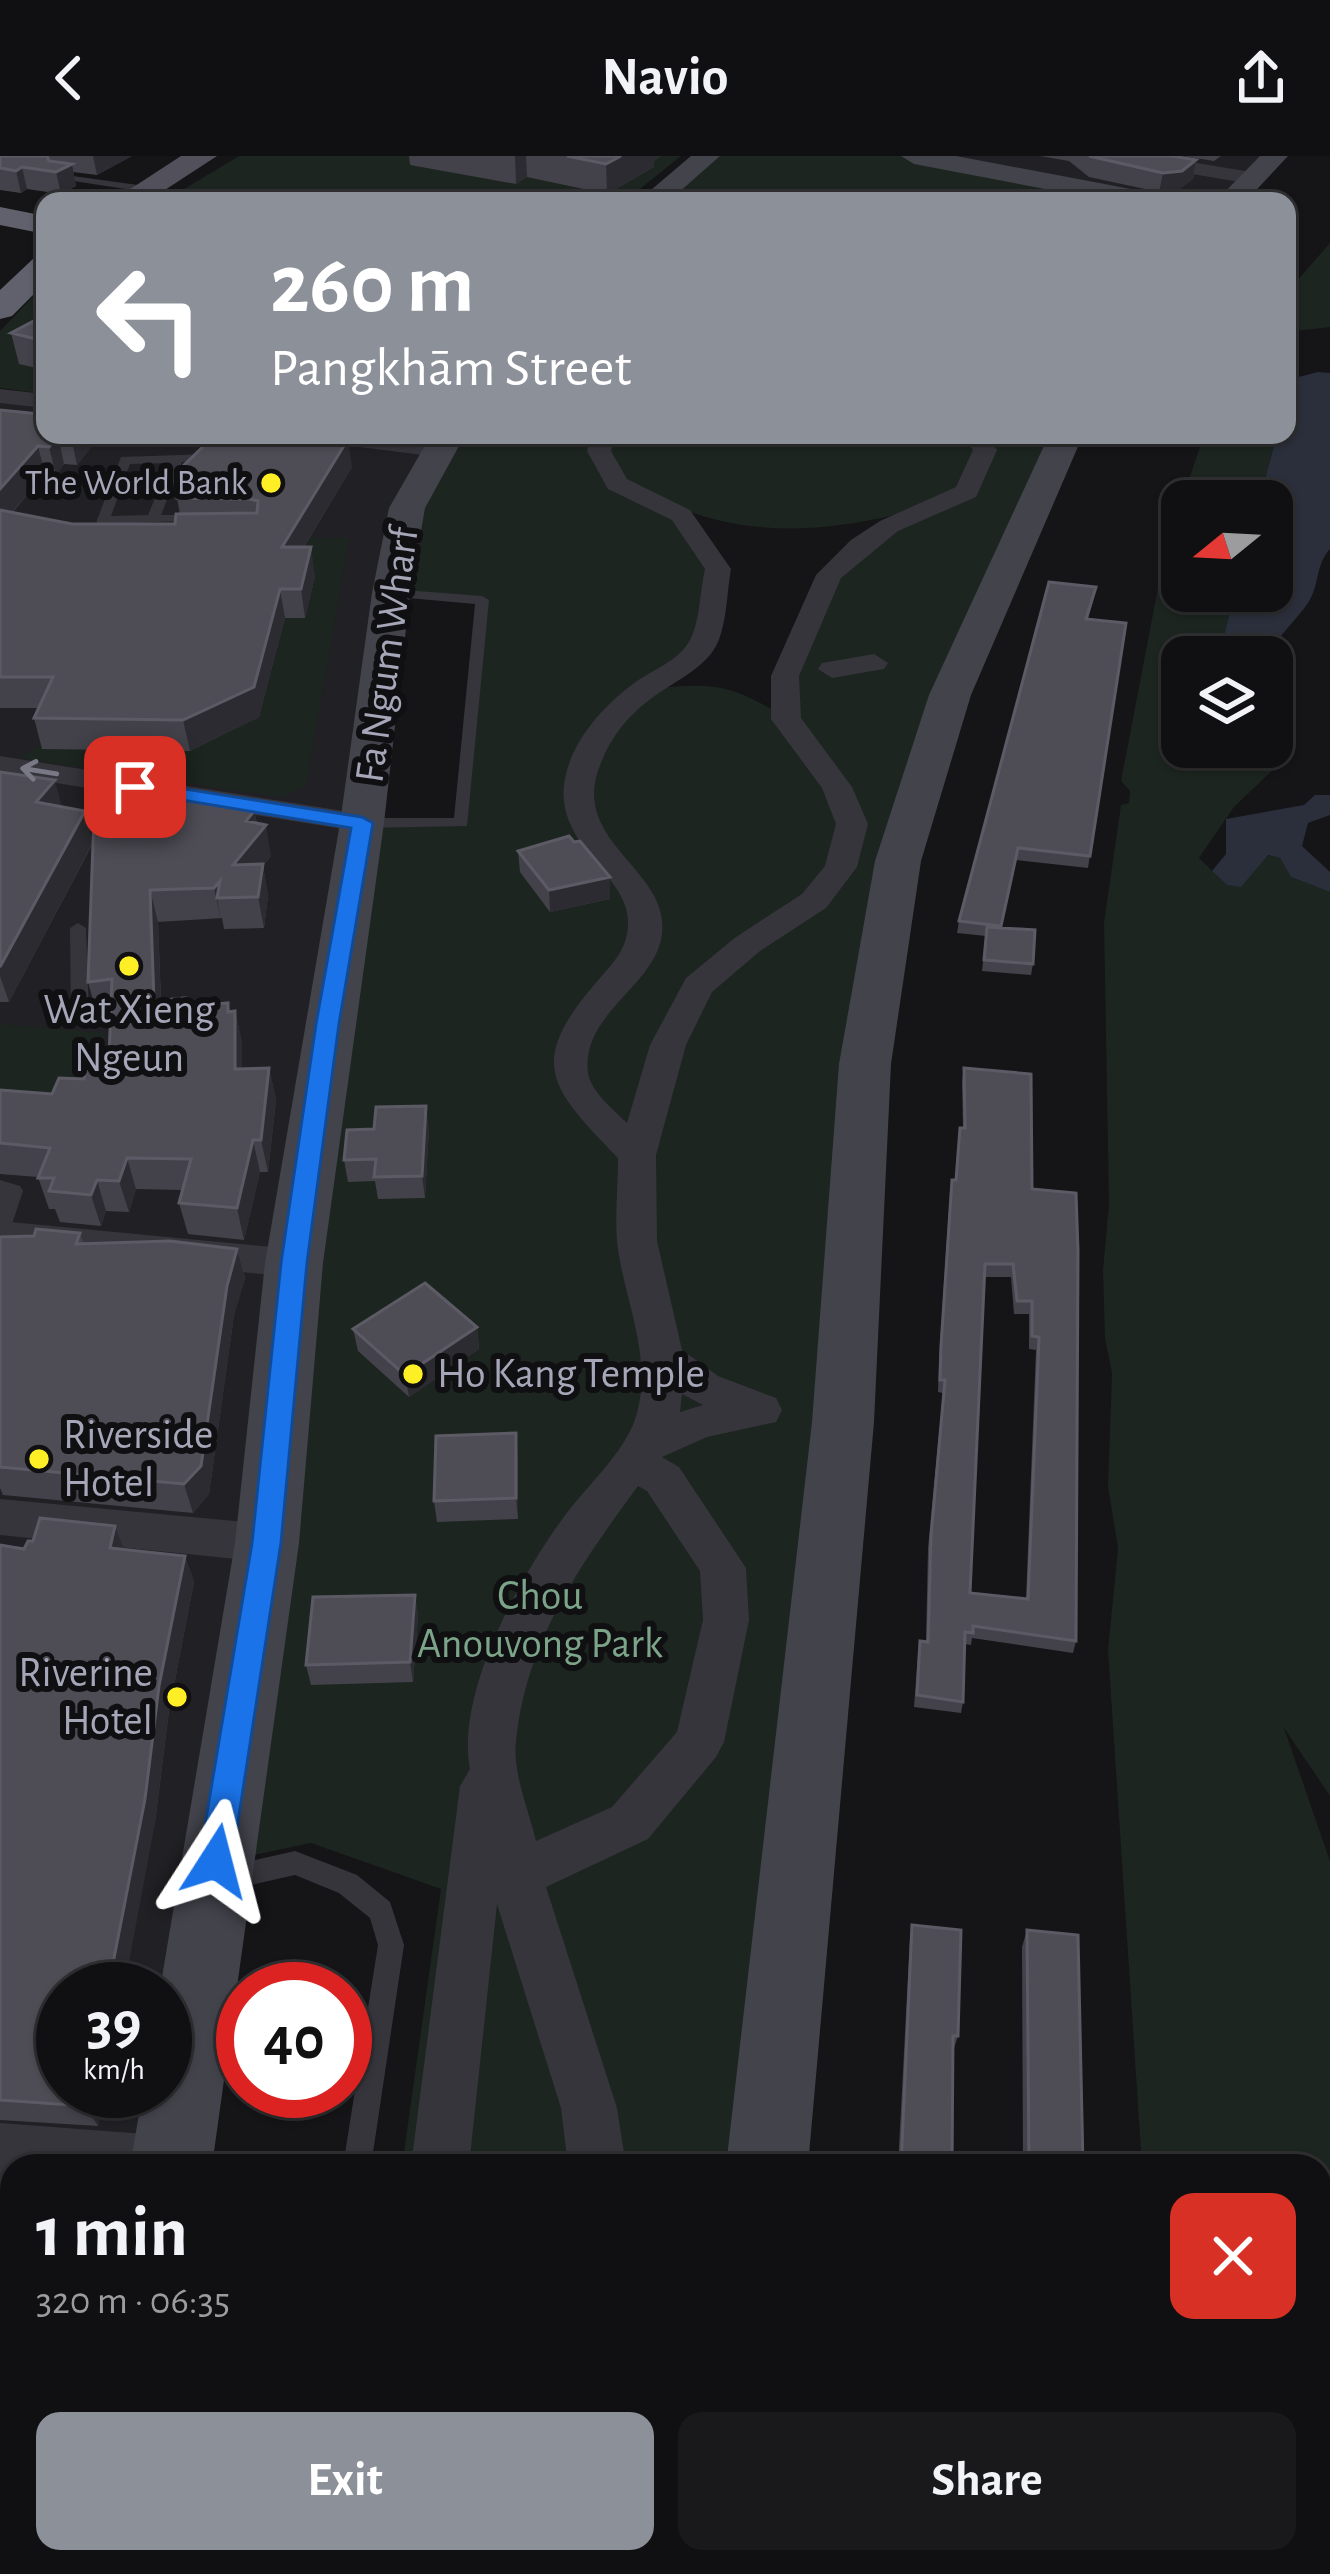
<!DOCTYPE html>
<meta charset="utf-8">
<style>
:root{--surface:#100f11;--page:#19181a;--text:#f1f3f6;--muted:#9c9c9f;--line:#302f31;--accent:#8c9099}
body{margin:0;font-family:"Alegreya Sans",sans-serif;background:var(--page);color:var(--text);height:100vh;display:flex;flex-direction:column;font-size:45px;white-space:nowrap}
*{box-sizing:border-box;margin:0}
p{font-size:39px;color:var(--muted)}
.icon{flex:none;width:66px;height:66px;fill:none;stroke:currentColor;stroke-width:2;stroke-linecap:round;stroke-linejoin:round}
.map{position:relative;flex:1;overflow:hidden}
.side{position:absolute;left:0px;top:1998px;width:1332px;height:420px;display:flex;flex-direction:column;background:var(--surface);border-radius:36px 36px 0 0;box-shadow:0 3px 9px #0004,0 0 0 3px var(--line)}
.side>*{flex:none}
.banner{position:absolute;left:36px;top:36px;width:1260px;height:252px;border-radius:24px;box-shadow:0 3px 9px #0004,0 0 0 3px var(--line);background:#8c9099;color:#fff;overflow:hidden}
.needle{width:78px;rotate:252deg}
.fabs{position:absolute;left:1161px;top:324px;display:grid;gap:24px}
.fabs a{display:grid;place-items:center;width:132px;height:132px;border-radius:24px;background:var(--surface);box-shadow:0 3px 9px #0004,0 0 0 3px var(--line);font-size:60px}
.speed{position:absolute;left:36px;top:1806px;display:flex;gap:24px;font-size:60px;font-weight:700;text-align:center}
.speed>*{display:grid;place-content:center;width:156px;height:156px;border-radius:50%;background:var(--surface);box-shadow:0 3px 9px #0004,0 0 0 3px var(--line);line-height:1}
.speed small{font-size:30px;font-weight:400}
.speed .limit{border:18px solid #d22;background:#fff;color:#111}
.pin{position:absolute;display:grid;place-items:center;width:102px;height:102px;color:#fff;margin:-51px;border-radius:24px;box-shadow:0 6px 18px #0006}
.me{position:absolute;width:132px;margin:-66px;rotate:9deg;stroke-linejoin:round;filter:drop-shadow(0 0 9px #0008)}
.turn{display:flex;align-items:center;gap:42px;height:252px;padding:0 36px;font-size:54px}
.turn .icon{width:156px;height:156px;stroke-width:2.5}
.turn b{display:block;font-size:84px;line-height:102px}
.round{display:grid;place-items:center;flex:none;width:126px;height:126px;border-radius:24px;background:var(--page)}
.head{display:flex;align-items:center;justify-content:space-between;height:204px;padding:0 36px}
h1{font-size:72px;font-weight:700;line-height:90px}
.cta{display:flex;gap:24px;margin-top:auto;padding:24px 36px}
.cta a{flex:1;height:138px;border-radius:24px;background:var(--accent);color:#fff;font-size:48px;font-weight:700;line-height:138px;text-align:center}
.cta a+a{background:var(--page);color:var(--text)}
header{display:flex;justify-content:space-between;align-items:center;height:156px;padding:0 36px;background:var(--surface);font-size:54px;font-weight:700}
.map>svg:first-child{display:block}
.built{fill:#212024;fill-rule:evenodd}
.green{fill:#1c251f;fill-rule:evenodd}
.water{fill:#2a2f3b}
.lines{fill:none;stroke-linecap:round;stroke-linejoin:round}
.lane{fill:#36353c;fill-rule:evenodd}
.street{fill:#36353c;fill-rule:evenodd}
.secondary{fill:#43434c;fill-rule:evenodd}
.primary{fill:#52515b;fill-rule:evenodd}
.highway{fill:#61616d;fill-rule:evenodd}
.wall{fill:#43424a;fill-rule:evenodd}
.shaded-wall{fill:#2c2b31}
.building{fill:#4e4d56;stroke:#5c5b65;stroke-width:3;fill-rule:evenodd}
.oneway{stroke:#797986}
.route{fill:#1a73e8;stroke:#114b97;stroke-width:3}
.poi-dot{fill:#fdee26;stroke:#100f11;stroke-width:4.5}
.labels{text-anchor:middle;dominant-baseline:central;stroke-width:12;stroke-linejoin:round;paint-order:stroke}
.far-poi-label{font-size:36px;fill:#a5a6b8;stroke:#100f11;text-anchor:end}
.street-label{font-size:42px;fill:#a5a6b8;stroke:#100f11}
.poi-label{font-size:42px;fill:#a5a6b8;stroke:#100f11;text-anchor:start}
.park-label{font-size:42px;fill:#7ba489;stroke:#100f11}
</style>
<header><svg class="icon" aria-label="back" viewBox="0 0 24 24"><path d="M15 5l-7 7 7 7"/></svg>Navio<svg class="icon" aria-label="share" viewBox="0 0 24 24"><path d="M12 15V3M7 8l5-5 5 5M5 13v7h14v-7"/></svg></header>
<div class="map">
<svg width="1330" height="2418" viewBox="0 0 1330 2418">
<rect width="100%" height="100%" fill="#151417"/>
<path class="built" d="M914,0h361l-45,45h-77z
M0,240l45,5v34h275l119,15 -32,58 -230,1658h-165v396h99l-2,12h-109zM63,1833h102v102h-102z"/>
<path class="green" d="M239,0h442l-56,45h-461z
M707,0h207l238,45h-500z
M1330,87v84l-43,5v-40z
M45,128v110l-45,-6v-57z
M448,279h618l-168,426 -128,1305h-368l39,-277 -130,-46 -90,19 141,-1039h98l22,-222 -91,-8zM690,356c70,24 134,19 205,3l-66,60 -43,143c-58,-36 -73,-35 -140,-29l58,-47 14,-73z
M1204,279h73l-18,66h-77v90h53l-16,66h-37v90h90v-13l23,15 -61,58 -35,51 28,27 40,-30 13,3 11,19 39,15v904l-46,-68 46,133v713h-114l-5,-12h109v-396h-178l-34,-516 10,-102 -10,-61 4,-114 -7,-35 -2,-68 6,-66 -5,-281 17,-118 8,-2 1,-12 -9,-10 44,-230 10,-15 4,-27z
M306,382h43l-43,249 -27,10 -260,-39 27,-17 144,10 69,-34 26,-99h20l10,-41 -19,-1z
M0,868l107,9 -27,69 -80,-6z
M345,2406h386l-2,12h-386z"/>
<path class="water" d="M1318,216l12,1v176c-15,16 -10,36 -22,54 -11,16 -26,29 -37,47l23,32 -1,20 -21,6v-51h-53l16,-66h37v-90h-13l18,-66h10v-55z
M1315,639h15v20l-22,8 -6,23 28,26v20l-39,-15 -11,-19 -12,-3 -27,32 -14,-2 -15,-14 14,-17v-35l78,-14z"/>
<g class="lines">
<path class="lane" d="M51,17l94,13 5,3 -5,3 -91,-14z
M228,279h13l-25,26 -34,1 -21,53h20v6l-73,3 -2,7 12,1v6h-25l4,-18 24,-63 88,-3zM170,307l-22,52 -37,1 19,-52z
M391,433l91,7 7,4 -22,226 -105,2 -8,-5 8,-5h92l21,-214 -89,-8 -2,-3z
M78,767l8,5 3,91 -9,6 -9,-6 -1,-91z
M0,1024l20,6 3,5 -13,39 -10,7z
M295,1695l62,24 33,27 14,43 -33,221h-28l35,-221 -8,-27 -31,-25 -44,-18 -70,16 -9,-3 -4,-9 4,-9 9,-3z
M280,2406h32l-1,12h-32z"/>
<path class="street" d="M1113,0h42l96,16 9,6 -9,6 -129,-22z
M0,233l45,5v14l-45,-5z
M308,279c34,0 119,-6 143,15l-12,7 -119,-15z
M591,279h24l-4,16 16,28 63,31 41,59c-4,22 -4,52 -13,73 -11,25 -41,38 -62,53 -29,20 -49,46 -59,79 -19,65 60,94 65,146 7,62 -82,88 -74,153 3,19 26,37 39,50l23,-78 36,-67 50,-41 66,-43 23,-28 11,-42 -14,-36 -51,-69v-43l45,-101 35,-35 29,-19 76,-34 17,-37 -11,-15h24l11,15 -21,47 -78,34 -57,47 -42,98 2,42 51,69 16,37 -11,43 -31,41 -66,43 -48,41 -26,53 -30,110 1,86 25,109 36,26 58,22 6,12 -6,12 -69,15 -45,20 17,10 67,101 3,52 -25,122 -8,15 -68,82 -102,48 71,221 9,58h-58l-7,-58 -64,-204 -28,262h-58l49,-380 10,-17c-15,-77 53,-199 99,-259 23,-29 59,-62 68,-97 16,-59 -14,-115 -20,-172 -2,-27 1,-56 1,-83 -70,-72 -92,-96 -18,-180 15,-17 28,-31 28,-55 2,-48 -76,-77 -63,-145 8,-38 37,-71 68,-94 18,-14 45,-22 57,-44 10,-18 10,-50 15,-71l-33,-49 -64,-31 -21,-38zM682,1238l21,11 -23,7zM638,1330l9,5 53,80 3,49 -26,112 -65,75 -76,34c-7,-30 -24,-70 -20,-100 10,-100 64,-176 122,-255z
M874,498l14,9 -4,6 -52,9 -14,-9 4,-6z
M0,600l362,58 16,9 -16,9 -362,-58z
M0,1065l294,28 14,4 6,10 -6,10 -14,4 -294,-28z
M0,1343l267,25 16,6 7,13 -7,13 -16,6 -267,-27z
M0,1967l171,13 20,9 9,20 -188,1v16l-12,-1z
M360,2406h66l-2,12h-66z
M533,2406h66l-5,12h-66z"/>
<path class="secondary" d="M691,0h29l-51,45h-31z
M901,0h55l196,37 14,8h-58l-194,-37z
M1260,0h28l-42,45h-30z
M431,279h34l-40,73 -15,85 -26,230 -61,440 -24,280 -87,623h-82l13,-75h22v-102h-5l75,-446 30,-280 75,-440 32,-230 17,-85z
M1049,279h34l-112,260 -50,166 -30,203 -17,358 -66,744h-82l86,-744 27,-358 36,-203 54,-166z
M54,2406h94l-2,12h-94z
M681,2406h94l-1,12h-94z"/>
<path class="primary" d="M181,0h36l-69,45h-36z"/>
<path class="highway" d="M0,51l45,9v18l-45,-9z
M45,99v28l-33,33 -12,3v-29l34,-32z"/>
</g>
<path class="wall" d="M0,0h132l-35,19 -24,-3 3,14 -15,8 -34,-5 -6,4 -21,-3z
M409,0h252l-7,5v6l-47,27 -80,-17 -11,7 -106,-19z
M1040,0h132l24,4 -3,19 -15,11 -19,2 -70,-15 -20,-16z
M1182,0h39l-7,5z
M45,159v55l-26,-6 -8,-31z
M0,254l45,25h56l-24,30 -13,-1 -8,11 -11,-1 -33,39 60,11h103l5,-10 -3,-16 175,-31 -48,80 11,29 -10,42h-20l-26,99 -69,34 -148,-2 -8,-31 5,-10h-39z
M1094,442l-6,21 38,4 -38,245 -72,-8 -15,68 32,36 -2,11 -49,-4 4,-35 -29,-3 2,-12z
M0,616l62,35 31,34 161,-30 3,12 14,33 -8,10 5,30 -4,32 -40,1 -2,-11 -64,4 3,78 24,-2 2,9 41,-4 2,9 5,-1 7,32v25h27l7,32 -8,72h-8l-16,68 -56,-6 -9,-31 4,-13 -47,-1 -7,23 -23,-1 -5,15 -41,-4 -5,-13h-6l-11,-32 -38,-3v-84l52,4 32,-15 25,-21 2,-46 -14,2 -9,-32 5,-139 -84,159h-9z
M574,686l36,35v22l-60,13 -30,-40 -2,-21z
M964,912l68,121 44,452 -3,12 -101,-15 -1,7 -6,-1 -2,58 -2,11 -47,-6 4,-54 2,-12 6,1 2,-94 15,-155 -5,-1 1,-33 11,-166 2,-13h3l5,-52h3l-1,-46zM984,1121h27l3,37h15v35l7,1 -10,249 -56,-6z
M429,972l-4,70 -47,1 -3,-18 -27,1 -4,-22z
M80,1077l4,11 153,5 8,29 -11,37 -25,179 -16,19 -190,-18 -3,-7v-251z
M477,1171l2,22 -70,48 -51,-46 -5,-22z
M518,1299v64l-81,3 -3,-21z
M115,1370l9,24 61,6 9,26 -25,129 -14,112 -92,268h42l-7,35 -98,-6v-575l24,4 9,-8z
M415,1439l3,21 -5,66 -102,3 -5,-20z
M912,1769l46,111 -4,12h-1l-1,118h-54l12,-228z
M1027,1774l56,236h-60l-1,-219z"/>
<path class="shaded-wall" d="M93,0h39l-35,19z
M515,0h11l1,21 -11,7z
M621,0h40l-7,5v6l-47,27 -1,-30z
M1196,4l-3,19 -15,11 -19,2 4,-19z
M72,8l4,22 -15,8 -5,-22z
M22,11l5,22 -6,4 -5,-22z
M73,279h28l-24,30 -6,-28z
M58,280l6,28 -8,11 -7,-28z
M348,283l4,28 -66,109 -4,-29z
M38,290l7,28 -45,52v-37z
M311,391l4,29 -10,42 -4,-29z
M280,433l5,29 -26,99 -69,34 -7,-31z
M55,624l8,31 -27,-9z
M85,655l8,31 -84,160 -9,-26v-9z
M254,655l5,22 7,-8 5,31 -8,10 5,30 -4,32 -6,-31 -25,-32 13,-44z
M610,721v22l-60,13 -1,-22z
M220,725l-3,17 4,22 -7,-32z
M150,734l8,32 4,110 -8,-31z
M228,847l7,31v-23l7,32v57l-7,-31z
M269,912l7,32 -8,72 -7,-32z
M426,950l3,22 -4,70 -3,-22z
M253,984l7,32 -16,68 -7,-32z
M127,1002l9,31 -7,23 -10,-31z
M97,1024l9,31 -5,15 -10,-31z
M237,1093l8,29 -11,37 -25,179 -16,19 -9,-29 43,-198z
M477,1171l2,22 -70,48 -4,-22z
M516,1277l2,22v64l-2,-21z
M115,1370l10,26 -15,-4z
M185,1400l9,26 -25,129 -14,112 -31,166h-16l51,-303z
M415,1439l3,21 -5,66 -3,-20z
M88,1935h17l-7,35 -13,-20z
M25,2406h18l-2,12h-19z"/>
<path class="building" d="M0,0h47l2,5 23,3 -16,8 -34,-5 -6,4 -16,-3z
M567,0h54l-15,8z
M1089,0h83l24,4 -14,11 -19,2z
M45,159v26l-34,-8z
M45,252v27h28l-2,2 -13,-1 -9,11 -11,-1 -38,43v-79l40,4z
M215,279h96l37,4 -66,108h29l-10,42h-21l-26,98 -71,33 -149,-2 19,-41h-53v-167l72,14h103l1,-10 81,-1 1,-12 -8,-2 -73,-1 1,-27z
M1049,426l47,5 -10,32 40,4 -36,233 -72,-8 -17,78 -42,-5z
M0,616l55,8 -19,22 49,9 -85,156z
M132,632l122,23 -8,10 20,4 -33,40 30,-1 -5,33 -41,1 3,-17 -6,7 -64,2 4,111 31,-3v9l43,-4v9l7,-1v58l34,-1 -8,72h-8l-16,68 -58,-5 12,-44 -64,-1 -8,23 -22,-1 -6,15 -42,-4 5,-13h-16l12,-30 -50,-5v-53l52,4 7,-16 25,1 4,-20 21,-1 3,-79 -24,3 6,-167h13z
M569,680l5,6 6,-1 30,36 -61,13 -31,-39z
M987,771l48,3 -2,34 -49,-4z
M964,912l67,6 1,115 44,4 2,58 -2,390 -103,-15v7l-8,-1 -2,70 -46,-7 3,-54 8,1 3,-106 14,-156h-5l1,-34 11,-166h4l4,-52h5zM985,1108h28l4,37h15v35l7,1 -11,262 -58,-6z
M426,950l-4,70 -48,1 2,-18 -32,1 3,-30 27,-1 2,-22z
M36,1073l44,4 -4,11 94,-3 67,8 -10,37 -26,180 -17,18 -184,-17v-230l34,-1z
M425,1127l52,44 -72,48 -52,-46z
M516,1277v65l-82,3 2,-65z
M40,1362l75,8 -5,22 75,8 -26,130 -14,113 -37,190h-45v102h25l-3,15 -85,-6v-555l24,4 4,-8h5z
M415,1439l-5,67 -104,3 7,-68z
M912,1769l49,5 -3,106h-5l-1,130h-51z
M1027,1774l51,5 5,231h-54z
M0,2086l12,1v319h13l-3,12h-22z"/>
<defs><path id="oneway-shaft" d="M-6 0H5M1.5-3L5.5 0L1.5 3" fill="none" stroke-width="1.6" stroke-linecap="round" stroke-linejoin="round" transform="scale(3)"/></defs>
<use class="oneway" href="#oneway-shaft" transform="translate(39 615) rotate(-171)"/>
<path class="route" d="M135,625l227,36 11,6 -34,201 -32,239 -26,280 -49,318 -4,11 -12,5 -12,-5 -5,-11 53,-318 29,-280 35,-239 35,-196 -223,-37v-9z"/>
<g class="poi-dot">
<circle cx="271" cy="327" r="12"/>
<circle cx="129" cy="810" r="12"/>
<circle cx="413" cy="1218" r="12"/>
<circle cx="39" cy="1303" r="12"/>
<circle cx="177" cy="1541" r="12"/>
</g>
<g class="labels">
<g class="far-poi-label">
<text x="247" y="327">The World Bank</text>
</g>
<g class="street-label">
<text transform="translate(387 499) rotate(-82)">Fa Ngum Wharf</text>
</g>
<g class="poi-label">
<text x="129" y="854" text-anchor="middle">Wat Xieng<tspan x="129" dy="48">Ngeun</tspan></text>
<text x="437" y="1218">Ho Kang Temple</text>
<text x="63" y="1279">Riverside<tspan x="63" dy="48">Hotel</tspan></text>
<text x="153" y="1517" text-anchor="end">Riverine<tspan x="153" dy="48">Hotel</tspan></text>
</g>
<g class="park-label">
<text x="540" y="1440">Chou<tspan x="540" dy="48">Anouvong Park</tspan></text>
</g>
</g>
</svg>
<div class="fabs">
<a><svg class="needle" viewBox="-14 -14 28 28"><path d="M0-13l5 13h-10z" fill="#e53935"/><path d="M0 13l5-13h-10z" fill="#9c9c9f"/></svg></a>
<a><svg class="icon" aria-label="layers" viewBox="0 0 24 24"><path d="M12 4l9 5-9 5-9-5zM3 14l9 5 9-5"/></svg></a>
</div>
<div class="speed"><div>39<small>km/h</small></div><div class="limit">40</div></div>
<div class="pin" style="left:135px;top:631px;background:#d93025"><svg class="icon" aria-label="arrive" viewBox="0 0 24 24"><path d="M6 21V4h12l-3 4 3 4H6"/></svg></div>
<svg class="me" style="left:216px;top:1705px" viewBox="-20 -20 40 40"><path d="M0-17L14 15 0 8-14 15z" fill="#1a73e8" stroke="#fff" stroke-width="4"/></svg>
<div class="banner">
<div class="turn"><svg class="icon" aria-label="left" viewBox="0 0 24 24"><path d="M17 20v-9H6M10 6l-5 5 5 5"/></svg><div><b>260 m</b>Pangkhām Street</div></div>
</div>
<section class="side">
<div class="head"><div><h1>1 min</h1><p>320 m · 06:35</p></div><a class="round" style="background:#d93025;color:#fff"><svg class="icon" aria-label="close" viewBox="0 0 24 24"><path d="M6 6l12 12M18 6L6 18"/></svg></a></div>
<div class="cta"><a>Exit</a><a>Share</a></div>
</section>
</div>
